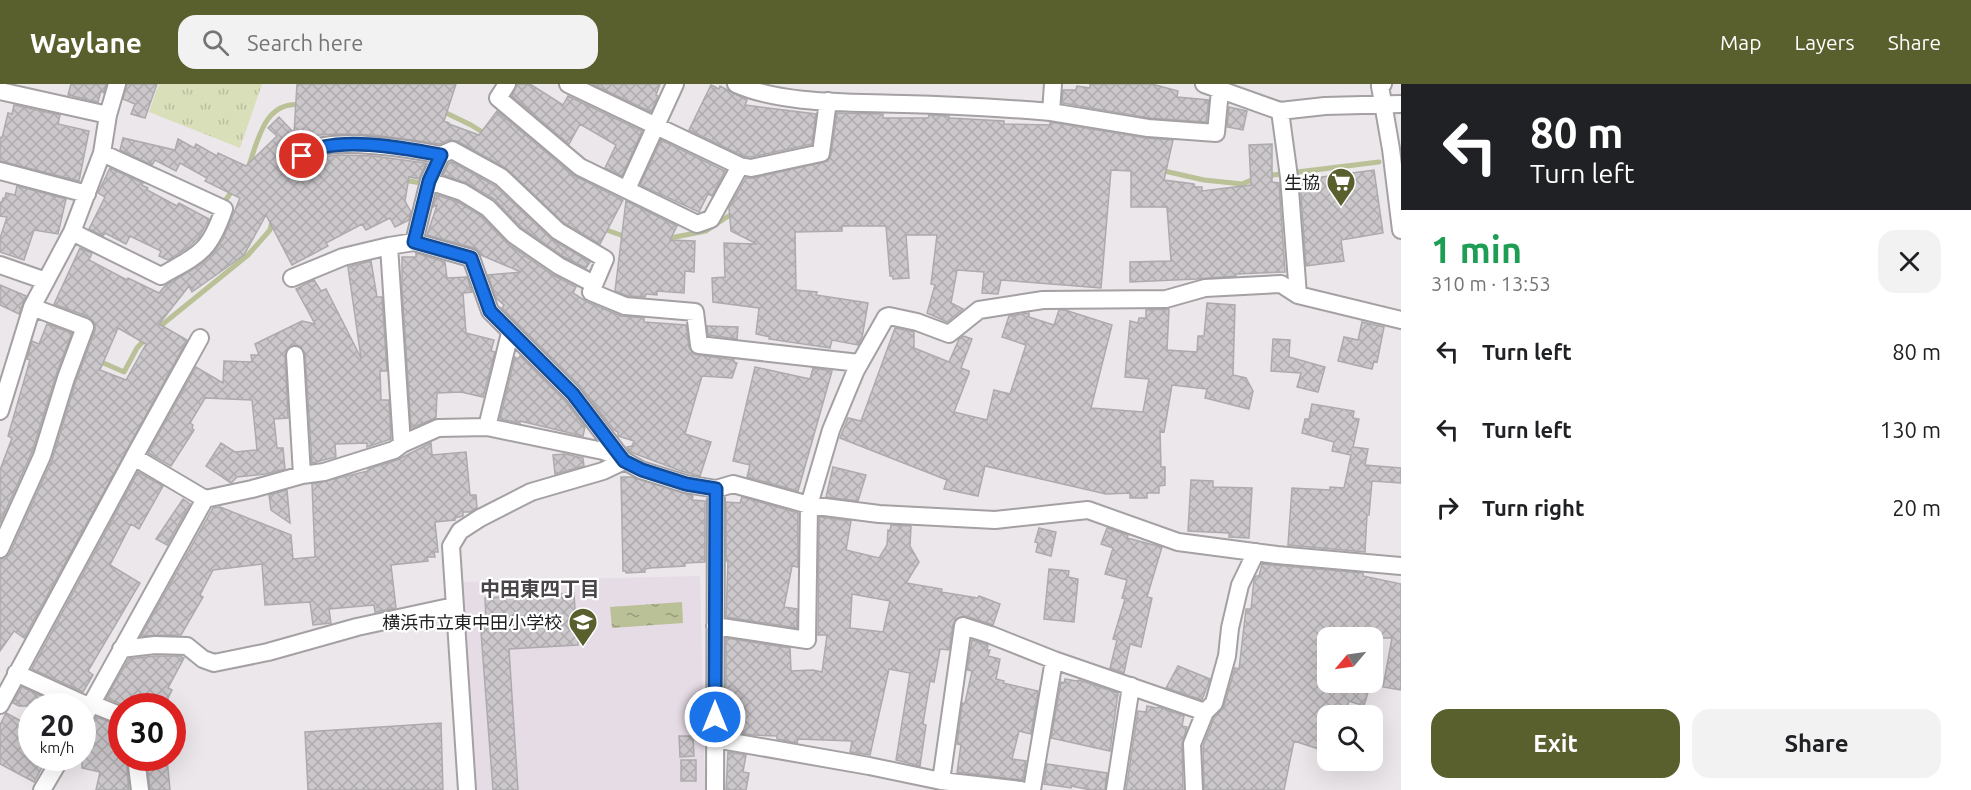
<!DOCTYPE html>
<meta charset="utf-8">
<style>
:root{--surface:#fff;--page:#f2f2f2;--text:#202124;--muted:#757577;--accent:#595f2d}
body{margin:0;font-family:Ubuntu,"Noto Sans JP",sans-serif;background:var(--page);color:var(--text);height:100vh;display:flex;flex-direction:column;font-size:22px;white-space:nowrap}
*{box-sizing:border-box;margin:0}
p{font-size:20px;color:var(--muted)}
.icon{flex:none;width:33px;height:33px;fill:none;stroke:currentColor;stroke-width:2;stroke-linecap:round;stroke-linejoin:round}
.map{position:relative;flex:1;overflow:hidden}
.panel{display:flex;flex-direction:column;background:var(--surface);width:570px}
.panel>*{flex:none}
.banner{background:#202124;color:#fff;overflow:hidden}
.needle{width:39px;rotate:241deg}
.controls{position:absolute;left:1317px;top:543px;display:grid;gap:12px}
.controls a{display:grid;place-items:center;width:66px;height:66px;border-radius:12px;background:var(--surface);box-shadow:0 6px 24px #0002;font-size:30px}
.speed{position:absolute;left:18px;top:609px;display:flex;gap:12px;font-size:30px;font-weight:700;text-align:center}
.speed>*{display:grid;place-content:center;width:78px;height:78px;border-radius:50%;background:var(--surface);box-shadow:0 6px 24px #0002;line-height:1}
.speed small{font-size:15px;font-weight:400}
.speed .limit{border:9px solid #d22;background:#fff;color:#111}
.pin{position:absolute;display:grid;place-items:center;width:51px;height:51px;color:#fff;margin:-26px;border:3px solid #fff;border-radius:50%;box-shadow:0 2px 6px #0007}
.me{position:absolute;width:66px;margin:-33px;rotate:0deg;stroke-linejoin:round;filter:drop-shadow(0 0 4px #0008)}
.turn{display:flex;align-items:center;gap:21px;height:126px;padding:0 30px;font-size:27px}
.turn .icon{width:78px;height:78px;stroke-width:2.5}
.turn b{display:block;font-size:42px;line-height:51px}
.round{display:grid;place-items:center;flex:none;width:63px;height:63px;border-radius:18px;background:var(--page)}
.summary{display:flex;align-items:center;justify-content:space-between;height:102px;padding:0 30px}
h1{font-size:36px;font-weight:700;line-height:45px;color:#1e9e55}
.cta{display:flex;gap:12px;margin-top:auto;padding:12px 30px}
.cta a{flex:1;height:69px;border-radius:18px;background:var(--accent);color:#fff;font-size:24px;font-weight:700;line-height:69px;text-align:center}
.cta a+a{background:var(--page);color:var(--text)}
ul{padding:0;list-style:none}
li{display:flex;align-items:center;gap:18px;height:78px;padding:0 30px}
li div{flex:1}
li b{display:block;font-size:22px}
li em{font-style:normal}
header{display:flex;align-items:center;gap:36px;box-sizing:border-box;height:84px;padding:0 30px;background:var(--accent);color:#fff}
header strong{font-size:28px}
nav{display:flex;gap:33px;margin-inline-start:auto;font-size:21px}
.search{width:420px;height:54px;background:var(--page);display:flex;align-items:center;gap:15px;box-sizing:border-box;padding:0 21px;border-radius:18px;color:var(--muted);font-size:22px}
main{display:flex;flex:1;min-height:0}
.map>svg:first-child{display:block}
.built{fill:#e6dce6}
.park{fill:url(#park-tufts)}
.water{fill:url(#water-ripples)}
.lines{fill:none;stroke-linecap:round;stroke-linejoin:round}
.stream{stroke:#bac197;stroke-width:5}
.building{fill:url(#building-cross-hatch);stroke:#adaaad;stroke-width:1.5;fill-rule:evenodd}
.street-casing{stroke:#a4a0a3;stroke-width:20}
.street{stroke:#fff;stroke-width:16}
.route-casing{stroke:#114b97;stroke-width:15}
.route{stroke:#1a73e8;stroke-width:10}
.labels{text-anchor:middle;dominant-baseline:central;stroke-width:4.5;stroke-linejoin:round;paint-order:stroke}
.poi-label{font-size:18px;fill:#222122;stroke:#fff;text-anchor:end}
.neighbourhood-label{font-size:20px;font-weight:bold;fill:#494649;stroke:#fff}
</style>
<header>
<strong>Waylane</strong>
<div class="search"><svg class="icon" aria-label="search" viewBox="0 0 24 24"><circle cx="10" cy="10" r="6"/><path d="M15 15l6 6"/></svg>Search here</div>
<nav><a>Map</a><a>Layers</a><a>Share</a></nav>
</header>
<main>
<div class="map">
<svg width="1401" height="706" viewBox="0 0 1401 706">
<defs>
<pattern id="park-tufts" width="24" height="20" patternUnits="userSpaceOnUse" patternTransform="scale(1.5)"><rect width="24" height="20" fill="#d9dfb9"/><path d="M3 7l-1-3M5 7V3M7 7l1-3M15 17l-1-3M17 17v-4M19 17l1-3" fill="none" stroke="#babf9f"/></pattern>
<pattern id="water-ripples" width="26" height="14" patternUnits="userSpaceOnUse" patternTransform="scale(1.5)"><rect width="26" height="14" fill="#bac197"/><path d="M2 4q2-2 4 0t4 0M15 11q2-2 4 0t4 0" fill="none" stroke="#979c7b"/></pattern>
<pattern id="building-cross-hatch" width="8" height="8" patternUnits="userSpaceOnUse" patternTransform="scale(1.5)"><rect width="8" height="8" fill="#cbc7cb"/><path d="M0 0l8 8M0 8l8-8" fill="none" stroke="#aeabae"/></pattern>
</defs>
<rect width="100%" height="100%" fill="#ebe7eb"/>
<path class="built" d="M700,492l5,214h-231l-14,-208z"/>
<path class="park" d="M159,0h103l-22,64 -91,-36z"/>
<path class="water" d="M682,518l1,21 -71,5 -2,-21z"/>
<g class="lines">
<path class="stream" d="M440,26l31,15 16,10
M248,84c10,-27 16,-68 54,-63
M1160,86l44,10 38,4 14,-6
M1265,92l114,-14
M403,96l18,3
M225,117l9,-13
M601,144l28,10
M665,155l41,-8 30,-20
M158,244l90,-73 22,-25 2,-9
M99,277l25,11 13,-24 9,-10"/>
</g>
<path class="building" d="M71,0h35l-2,9 -3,-2 -3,11 -30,-7z
M127,0h30l-12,34 -14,-4 4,-10 -12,-5z
M297,0h159l-12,37 5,2v1l30,11 18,-24 76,64 50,25 -23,44 -36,-21 -58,-55 -49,-27 -9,-1 -8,4 -65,-9 -38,-1 -19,1 -32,14 3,4 -6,6 -1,7 5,7 5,1 34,-8 -3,-9 15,-2 36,1 52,7 -7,16 -10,-2 -4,24 6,11 -2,8 -14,7 -5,-9 -24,12 -4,-6 -36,19 2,3 -36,19 -26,-50 -22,40 -52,37 -3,-6 -30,38 28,16 -163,298 -10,-7 -14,20v-92l6,-1 4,-5 42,-93 24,-79 19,-51v-5l-6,-8 -35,-13 26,-56 12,5 -3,7 38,20 1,-2 31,15 6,-7 35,-21 15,-14 8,-12 17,-41 -35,-17 2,-3 -27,-15 -4,8 -21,-11 -3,5 -32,-15 3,-12 52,12 3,-11 16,9 2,-4 21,12 1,-3 28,13 31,-30 -9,-8 11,-11 15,16zM118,244l28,16 -20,36 -26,-10z
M517,0h13l33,21 5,-9 74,35 -20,45 -17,-8 11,-23 -36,-21 -11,20 -57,-48z
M592,0h68l-4,11 2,1 -7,16z
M1090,0h62l26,7 -1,6 32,3 -3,22 -57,-4 -87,-15 1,-13h13l1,-4 13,2z
M711,1l8,4 1,-3 27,14 -2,5 71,9 -4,30 -61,13 -8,-1 -54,-26z
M14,21l46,10 -2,9 31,7 -10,50 -79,-20v-24l2,1 6,-25 4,1z
M1229,23l18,4 -4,19 -16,-3z
M837,29l46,1v4h45l1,-3 20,1v2l55,3v3l46,1v-3l96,16 27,2 -9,40 30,4 1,3h7v4l49,-6 -2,-40 23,-1v38l7,1 6,89 -49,2v2l-39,3 -67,3v-20l41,-1 -4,-54h-36v-36l-20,-1 -10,118 -100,-8 -3,14 -16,-1 2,-21 -27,-2 -6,33 12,6 -16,13 -20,-9 8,-28 -4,-1 6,-49h-31l3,43 -16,1v-3h-3l-4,-50h-44v5l-47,1 1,58 21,2 -1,3 52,8 -6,35 -4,7 -26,-5 -2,8 -61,-9 1,-2 -14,-3 3,-26 -46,-6 -1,-24 13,-1 -1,-34 33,1 -26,-13 -2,-23 17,-30h7l75,-17 3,-7z
M661,56l64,31 -13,25 -4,-2 -9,18 -59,-27z
M452,78l43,24 56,53 39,23 -4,6 -22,-11 -43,-30 -27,-28 -27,-16 -24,-8 6,-12z
M110,84l33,15 -1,2 6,3 -1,2 30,16 2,-3 30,16 -10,18 -11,11 -20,12 -9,-4 2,-5 -31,-15 -4,8 -21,-11 -2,3 -14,-7 16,-32 -7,-4z
M1374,86l9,63 -42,7 3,21 -38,5 -6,-86z
M17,102l49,13 -8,35 -24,-4 -10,30 -24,-8v-14l7,-21 -7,-1v-14h2l1,-4h2l1,-5 9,2z
M437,111l21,7 23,14 27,28 45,31 23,12 -3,6 14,9 34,14 23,2v4l42,3 3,22 4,7 41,6v2l3,1 -5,15 -30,-2 -17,58 26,8 -11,34 -19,-5 -51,-19 -3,-5 5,-1 2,-5 -16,-5v-4l-4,-2 -33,-43 -79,-79 2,-3 -8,-7 -8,-23 33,-3 -40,-17 -7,-7 -47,-13 10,-30 -4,2z
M626,117l51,25 -7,14 25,1 -1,31 -9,-1 -1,22 -27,-2v4l-11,-1 -1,3 -17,-1 -13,-5z
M416,169l29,9 2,16 20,-1 5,15 -9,1 3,40 28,7 -3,11 4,1 -12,45 -22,-5 -24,1 -1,25 -25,10 -9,-140v-31h14z
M371,177l6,36h5l5,74h-7l1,29h8l2,39 -24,8v-4l-32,1 1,13 -24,6 -7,-109 -5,-8 -6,-1 -5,2 -4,8 3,63 -14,1 3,29h6l2,21 -20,5 -28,3 -6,6 -25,-17 15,-23 14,9 22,-2 -5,-50 -47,-2 -15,25 3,2 -1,3 2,2 -23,36 -23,-13 48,-86 27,16 1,-22 28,1 -1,-7h8l-4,-11 47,-23 13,3 -19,-35 11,-6 7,-3 7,11 5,-2 35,69 -13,-91z
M0,201l26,11 -7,18 -19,-9z
M1207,219l28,2 -2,70 13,3 7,13 -4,18 -44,-11 2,-9 -35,-4 -8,47 -4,-1 1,36h4v18l-6,1v7h-12v5h-17v-5l-24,1 -121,-28 -7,30 -34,-7 3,-9 -107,-42 8,-20 13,3 34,-93 19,4v16l35,14 10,-23 5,-3 8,3 -11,29 8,3v2l-15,39 33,8 7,-30 16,4 16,-49 -24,-8 7,-21 20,-3v4l25,8 5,-15h6l47,15 -21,83 52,4 6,-33 -24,-2 5,-56 8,2 1,-5h7v-8l23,-1 -2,41 30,2 1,-16h6z
M1362,238l22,5 -7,35 -3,-1 -2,8 -34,-8 6,-24 14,3z
M47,240l25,9 -16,42 -24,77 -32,71v-53l12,-32 -4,-2 22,-76 -3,-1 5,-18 7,3z
M707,242l31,1 -1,12 -29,-4z
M1273,255l17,1 -1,17 36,10 -7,25 -21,-5 4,-14 -30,-2z
M520,272l45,45 20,26 -2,9 -63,-15v2l-20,-4 15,-62 3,2z
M755,283l55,12 3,-11 19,3 -34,120 -51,-14 3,-12 -17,-4z
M1312,320l42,7 -1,7 6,1 -6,28 15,2 -3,16 36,3v15l-29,-2 -3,34h-2l-2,37 -77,-7 4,-57 38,2v-3l14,1 7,-33 -19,-4 2,-9 -32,-9 3,-14h4z
M431,359l1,12 34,-3 4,43h6l1,13 -7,4h-7v4l-8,2v2l-20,2 3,30h-4l1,5h-8l1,4 -37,4 5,43 -21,4 -1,-7 -45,4 2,14 -18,2 -3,-23 -45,3 -3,-41 -49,6 -13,25 3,2 -22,38 -40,1 72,-128 7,-1 71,28 2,24 22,-2 -3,-73 56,-13v-2l29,-9z
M565,370l18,4 1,8 -29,8 -2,-19z
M833,383l33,8 -8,26 -32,-4z
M138,388l25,14 -24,43 -8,-5 -21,41 30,18 -52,88 5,4 -10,17 -51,-23z
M621,393h11l61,19 -1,4 13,1v61l-20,1v3l-35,2 -5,1v3l-19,1v-2h-3z
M1191,396l22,1v6l39,1 -3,50 -20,-1v-4l-41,-2z
M287,406l3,33 -19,-13 -2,-15z
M742,413l56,16v54l-6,-1 -8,41 13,2v19l-71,-11 2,-56h-2v-59l14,1z
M183,415l7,5 -23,41 -11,-6z
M819,433l32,4 -5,29 33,8 8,-13 1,-15 2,1 1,-6 20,1 -1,20 9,16 -13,21 36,6 -1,3 37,6 1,-2 21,8 -7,21 -27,-9 -10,3 -3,6 -4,25 -9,-1 -6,33 -4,-1 -7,43 3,1 -6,41 -24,-6 14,-87 -21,-4 -19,86 -20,-3 2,-11 -54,-2 -1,4 -20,-4v-3l-25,-1 -25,-5 1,-33h-2v-59l64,10 1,23 22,-1 9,2 5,-37h-9zM852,510l38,7 -7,31 -33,-4z
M1039,444l17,4 -5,24 -15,-4 2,-9 -3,-1z
M1107,444l21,7 -1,3 35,9 -15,50 5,1 -11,49 -11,-3 -6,29 -14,-5 7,-28 -4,-1 12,-40 -3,-1 5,-18 -22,-6 8,-26 -12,-4z
M1262,480l101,9v3l38,8v106l-18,-3 9,-49h-64l-2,44h45l-7,24 -15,-5 -5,15h-16v36l-34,-11 -10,49h-80l-1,-44 11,-28 10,-12 11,-38 4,1 7,-60h5l3,-29 2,-4h3z
M1049,485l20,2 -1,6 10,2 -4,43 -30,-3z
M574,509l1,17h10l2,32h-9v3l-69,4 9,141h-25l-13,-171h6l-1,-21z
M972,556l16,5 -1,5h3l-2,6 12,3 -4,20 8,2 -1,2 35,8 -7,43 -12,-3 -7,28 14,2 -3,19 -66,-8 4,-27 -4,-1 5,-39 1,-2h2l7,-32 -5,-1z
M155,572h25l4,2 -16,30 4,2 -4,8 1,8h-43l-20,-8 23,-39z
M1178,582l32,13 -8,21 -36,-12z
M1065,595l12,2 2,-1 39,13 -8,58 -59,-13 10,-56 3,1z
M22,603l42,19h-45l-6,-3z
M1147,622l10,2 1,-1 26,9 -2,10 5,1 -5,17 1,46h-57l12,-79 8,1z
M6,629l26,14v31h15l-13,24 -34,-18v-39z
M96,633l26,9v32h4l3,32h-33l4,-18 -18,-4v-25l3,-12 6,-4z
M441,639l2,67h-135l-3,-58z
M679,652h14l1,20 -14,1z
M728,668l18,3 -3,17 6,1 -3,17h-20z
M147,674h20l3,32h-20z
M681,676h15v21h-15z
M1047,680l60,9 -2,17h-14l-20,-4v2l-27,-4z"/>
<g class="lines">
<g class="street-casing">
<path id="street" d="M507,0l-9,14 82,69 117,57 14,-5 29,-53 11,2 70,-15 7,-52
M568,0l172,82
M736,0c47,21 116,18 168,20 49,1 98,4 147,8l2,-28
M1204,0l76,27 45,-5 76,-2
M1383,0l-3,2 11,63 10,81
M0,7l108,24
M1280,27l9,66 9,118
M1051,28l97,16 68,5 4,-43
M441,71l11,-5 49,27 57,54 47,28 -14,33 34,14 70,6 4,33 160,18
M292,80c6,-4 12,-11 18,-14 26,-13 102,-1 131,5l-12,26 -15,61
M0,87l87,23
M429,97l33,11 26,16 26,27 45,31 35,18
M627,105l48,-105
M72,148l89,44c38,-22 48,-23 63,-67l-122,-56
M0,181l46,16
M292,194l51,-21 46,-11
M295,271l7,120
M0,327l32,-104 40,-75 30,-79 6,-38 9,-31
M487,343l23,-94
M402,360l-13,-198 25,-4 57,16 19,53 83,83 51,67 -21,10 -72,21 -51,26 -20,13 -9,15 16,244
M134,373l66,-119
M0,465l42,-93 24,-78 19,-51 -53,-20
M715,542l92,14 2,-135 22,-75 25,-60 30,-53 3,-1 28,6 32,12 30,-24 64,-10 123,-1 39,-11 76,-4 17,11 103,25
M121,565l34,-4 32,1 16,13 11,4 54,-11 89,-25 97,-21
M16,589l68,31h8l30,12
M0,621l134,-248 71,42 47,-10 50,-14 22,-3 70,-22 8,-6 36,-16 49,-1 116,24 11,4 27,15 45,14 30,5 17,-5 76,21 70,9 116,6 93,-10 90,32 99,13 124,11
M82,637l123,-222
M715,655l154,27 72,15 80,9
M136,674l4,32
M941,697l22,-155 28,9 63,25 151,52
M42,706l19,-32
M715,706l1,-301
M1032,706l22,-130
M1115,706l16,-104
M1194,706l-2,-46 13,-32 9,-9 13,-47 3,-28 10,-43 16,-33"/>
</g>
<use href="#street" class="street"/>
</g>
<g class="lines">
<g class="route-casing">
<path id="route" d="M302,72c29,-22 103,-8 139,-1l-12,26 -15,61 57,16 19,53 83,83 51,67 18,9 44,14 30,5 -1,228"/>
</g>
<use href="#route" class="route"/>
</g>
<defs>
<g id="supermarket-pin" transform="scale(1.5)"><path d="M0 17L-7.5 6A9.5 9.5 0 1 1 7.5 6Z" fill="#595f2d" stroke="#fff"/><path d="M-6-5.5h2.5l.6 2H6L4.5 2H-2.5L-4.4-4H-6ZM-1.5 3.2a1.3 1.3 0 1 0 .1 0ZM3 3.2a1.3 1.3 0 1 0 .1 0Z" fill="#fff"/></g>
<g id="school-pin" transform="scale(1.5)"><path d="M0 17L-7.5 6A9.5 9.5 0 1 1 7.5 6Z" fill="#595f2d" stroke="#fff"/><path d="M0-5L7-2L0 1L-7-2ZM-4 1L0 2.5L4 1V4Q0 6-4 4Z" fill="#fff"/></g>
</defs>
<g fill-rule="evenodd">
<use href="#supermarket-pin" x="1341" y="98"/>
<use href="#school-pin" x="583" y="538"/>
</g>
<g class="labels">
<g class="poi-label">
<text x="1320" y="98">生協</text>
<text x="562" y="538">横浜市立東中田小学校</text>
</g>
<g class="neighbourhood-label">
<text x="540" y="504">中田東四丁目</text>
</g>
</g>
</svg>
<div class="controls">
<a><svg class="needle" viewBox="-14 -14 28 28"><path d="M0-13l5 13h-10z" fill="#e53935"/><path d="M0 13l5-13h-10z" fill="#757577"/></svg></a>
<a><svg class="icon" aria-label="search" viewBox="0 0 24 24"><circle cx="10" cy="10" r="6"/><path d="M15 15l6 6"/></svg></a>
</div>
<div class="speed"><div>20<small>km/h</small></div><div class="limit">30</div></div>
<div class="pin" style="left:302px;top:72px;background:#d93025"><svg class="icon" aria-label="arrive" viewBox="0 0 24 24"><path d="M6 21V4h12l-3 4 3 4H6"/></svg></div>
<svg class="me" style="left:715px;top:633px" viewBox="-20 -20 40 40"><circle r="17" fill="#1a73e8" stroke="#fff" stroke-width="3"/><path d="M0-11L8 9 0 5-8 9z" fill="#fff"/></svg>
</div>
<section class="panel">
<div class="banner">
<div class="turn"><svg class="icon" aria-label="left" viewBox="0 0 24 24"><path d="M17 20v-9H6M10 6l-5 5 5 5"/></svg><div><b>80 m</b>Turn left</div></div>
</div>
<div class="summary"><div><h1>1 min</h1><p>310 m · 13:53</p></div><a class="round"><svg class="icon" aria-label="close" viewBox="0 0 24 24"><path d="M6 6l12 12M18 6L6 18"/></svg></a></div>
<ul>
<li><svg class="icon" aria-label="left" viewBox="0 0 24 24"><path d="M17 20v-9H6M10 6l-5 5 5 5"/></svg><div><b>Turn left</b></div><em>80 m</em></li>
<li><svg class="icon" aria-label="left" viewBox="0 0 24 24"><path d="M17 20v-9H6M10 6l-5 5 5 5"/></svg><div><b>Turn left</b></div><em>130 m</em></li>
<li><svg class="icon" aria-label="right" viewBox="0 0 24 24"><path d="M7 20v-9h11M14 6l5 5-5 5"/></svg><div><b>Turn right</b></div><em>20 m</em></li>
</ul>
<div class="cta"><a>Exit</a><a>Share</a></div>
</section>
</main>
